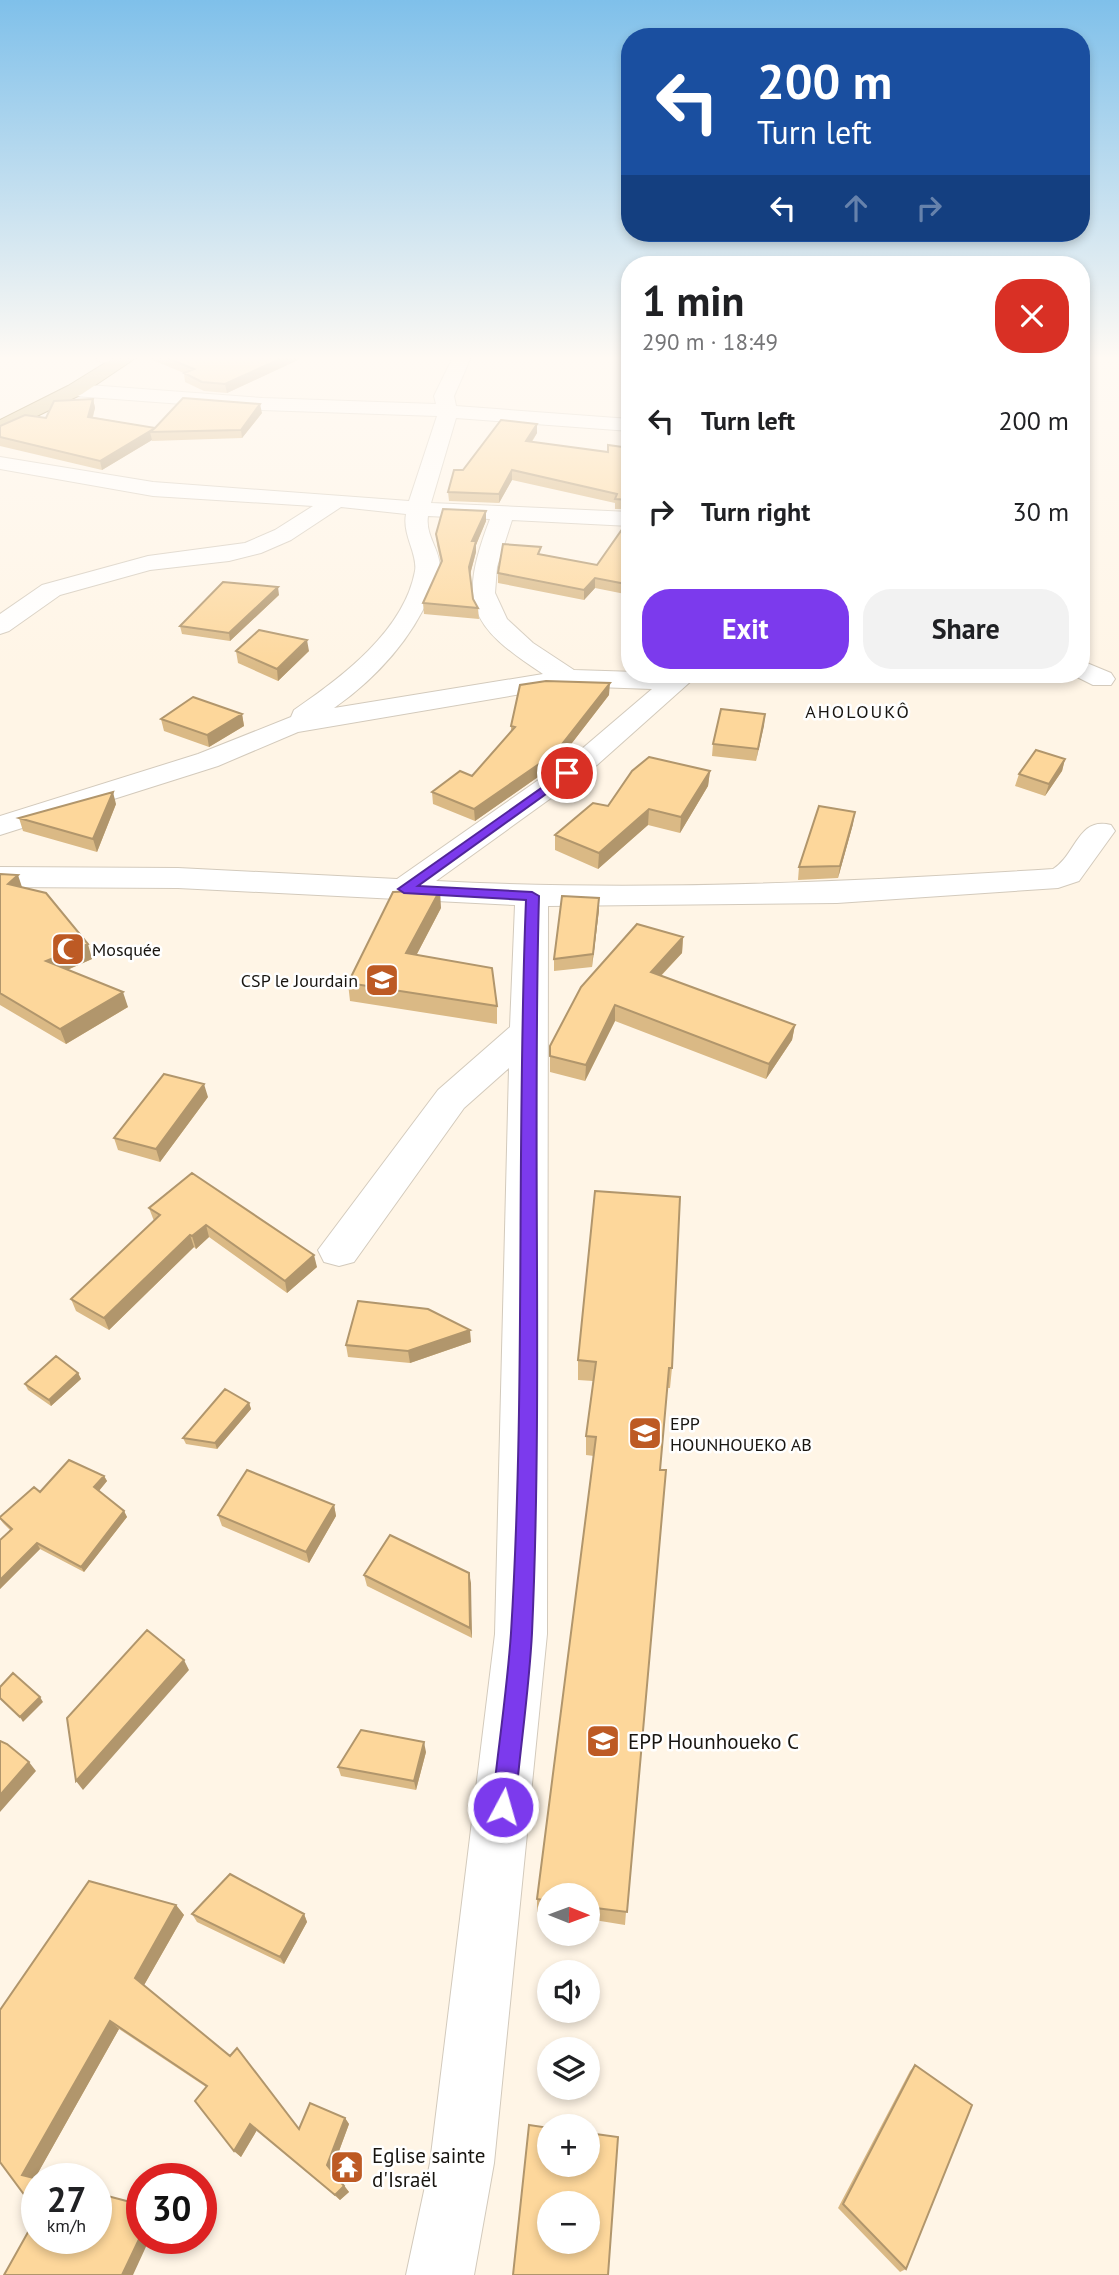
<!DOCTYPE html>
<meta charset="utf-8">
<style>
:root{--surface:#fff;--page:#f2f2f2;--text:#202124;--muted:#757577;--accent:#7c3aed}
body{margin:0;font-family:"PT Sans",sans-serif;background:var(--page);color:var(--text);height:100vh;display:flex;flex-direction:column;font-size:26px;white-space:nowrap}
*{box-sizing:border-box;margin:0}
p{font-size:23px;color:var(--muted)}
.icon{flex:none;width:38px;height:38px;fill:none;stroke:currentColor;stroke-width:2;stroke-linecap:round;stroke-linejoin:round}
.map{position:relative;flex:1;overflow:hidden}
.side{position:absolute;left:621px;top:256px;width:469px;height:427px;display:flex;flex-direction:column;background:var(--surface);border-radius:28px;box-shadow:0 4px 10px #0003}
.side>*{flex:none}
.banner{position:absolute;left:621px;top:28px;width:469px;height:214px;border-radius:28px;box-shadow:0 4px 10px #0003;background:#1a4fa0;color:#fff;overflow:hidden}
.needle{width:46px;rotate:91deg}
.controls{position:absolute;left:537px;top:1883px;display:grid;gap:14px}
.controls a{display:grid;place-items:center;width:63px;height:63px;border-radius:50%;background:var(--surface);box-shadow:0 4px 10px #0003;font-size:35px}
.speed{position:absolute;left:21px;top:2163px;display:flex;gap:14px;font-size:35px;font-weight:700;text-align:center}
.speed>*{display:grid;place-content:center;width:91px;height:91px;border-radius:50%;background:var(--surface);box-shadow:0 4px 10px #0003;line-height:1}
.speed small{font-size:18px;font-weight:400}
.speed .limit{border:10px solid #d22;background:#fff;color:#111}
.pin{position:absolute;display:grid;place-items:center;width:60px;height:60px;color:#fff;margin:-30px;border:4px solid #fff;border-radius:50%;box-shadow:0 2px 7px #0007}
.me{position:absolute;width:77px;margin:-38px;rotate:6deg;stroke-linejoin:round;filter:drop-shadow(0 0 5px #0008)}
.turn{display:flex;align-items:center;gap:24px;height:147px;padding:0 21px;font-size:32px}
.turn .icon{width:91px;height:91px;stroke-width:2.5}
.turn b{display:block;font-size:49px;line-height:60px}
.lanes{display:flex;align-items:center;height:66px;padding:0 21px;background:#0003;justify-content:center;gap:35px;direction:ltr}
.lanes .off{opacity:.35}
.round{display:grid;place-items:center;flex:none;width:74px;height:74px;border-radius:28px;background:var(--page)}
.overview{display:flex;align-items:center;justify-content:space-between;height:119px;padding:0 21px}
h1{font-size:42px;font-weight:600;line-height:52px}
.action{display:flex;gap:14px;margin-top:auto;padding:14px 21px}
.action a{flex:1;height:80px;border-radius:28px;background:var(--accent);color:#fff;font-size:28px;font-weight:600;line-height:80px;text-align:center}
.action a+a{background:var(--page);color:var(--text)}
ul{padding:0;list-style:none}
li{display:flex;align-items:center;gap:21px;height:91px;padding:0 21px}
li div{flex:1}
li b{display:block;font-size:26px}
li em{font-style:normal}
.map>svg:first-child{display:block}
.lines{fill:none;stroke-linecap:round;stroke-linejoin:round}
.minor-casing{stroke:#d3cabc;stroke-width:2}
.major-casing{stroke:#7f6420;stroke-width:2}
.minor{fill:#fff;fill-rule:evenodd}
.major{fill:#d4bb7e;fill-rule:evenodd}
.wall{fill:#dab985}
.shaded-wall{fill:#b1966c}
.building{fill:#fdd79b;stroke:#b1966c;stroke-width:2;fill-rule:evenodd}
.route{fill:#7c3aed;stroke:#51269a;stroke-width:2}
.labels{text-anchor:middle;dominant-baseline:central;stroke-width:5;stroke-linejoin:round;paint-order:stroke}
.far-quarter-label{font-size:18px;letter-spacing:2px;fill:#181510;stroke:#fff}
.poi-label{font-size:18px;fill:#181510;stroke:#fff;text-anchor:start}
.near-poi-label{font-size:21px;fill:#181510;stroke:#fff;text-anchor:start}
</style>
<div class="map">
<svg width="1119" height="2275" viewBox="0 0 1119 2275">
<rect width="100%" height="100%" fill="#fff5e6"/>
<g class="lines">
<g class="minor-casing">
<path id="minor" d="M96,357h34l2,3 -9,6 -25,-5z
M453,357h18l-17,39 2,10 174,13v12l-174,-13 -25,85 199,9v14l-118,-6 -15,47 -2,26 12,26 26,24 41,27 125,4 -102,91 -161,116c206,11 411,1 617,-12 23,-14 25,-53 58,-44l4,6 -36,50 -21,7 -221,15 -289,3 -1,728 -53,529 -20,112h-68l24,-112 65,-529 14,-566 -45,40 -110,154 -15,4 -15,-4 -6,-12 120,-160 72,-63 5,-122 -337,-17 -178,-1v-20l178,1 219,11 180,-126 75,-64 -84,-3 -270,46 -80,34 -218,69v-19l198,-62 93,-37 3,-7c47,-32 110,-79 121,-139 3,-17 -13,-36 -9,-57l-65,-7 -50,33 -30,13 -32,8 -79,9 -90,25 -51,36 -9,3v-20l42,-29 106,-29 97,-13 30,-13 38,-24 -160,-10 -153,-27v-12l153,25 256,19 28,-85 -175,-6 -187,-14 -10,-6 10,-6 187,14 174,6 -2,-8zM428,516l62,3c-32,84 -22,106 53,155l-209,34c41,-29 77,-68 97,-115 3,-7 9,-17 9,-25 0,-19 -15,-32 -12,-52z
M1082,661l29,12 4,6 -4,6h-18l-20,-10 9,-1z"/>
</g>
<g class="major-casing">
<path id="major" d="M115,357h22l-55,37 -82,40v-14l68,-34z"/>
</g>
<use href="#minor" class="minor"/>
<use href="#major" class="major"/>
</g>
<path class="wall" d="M145,357h155v2l-73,34 -23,-2 -19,-9 -1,-9z
M93,399l2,9 -2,9 62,11 107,-15 -20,25 -90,3v-1l-50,30 -102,-24v-20l46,-8z
M537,424v9l-5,9 76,10 22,-4v61h-15v-6l-103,-23 -13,23 -50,-2 -1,-9 15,-22z
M486,511v10l-10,24v7l-6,23 3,24 5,9 1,11 -55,-5 -1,-11 18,-40 -4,-18 -1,-11z
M630,518l-5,76 -30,-6 -11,12 -86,-17v-10l43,-19 56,11z
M279,595l-49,46 -48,-7 -2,-8z
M236,651h73l-31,30 -40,-18z
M609,695l-54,70 -80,56 -42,-17 -1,-12 40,-16 39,-45v-5z
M242,714l2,12 -35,21 -45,-16 -3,-12z
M765,714l-9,47 -44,-5 1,-12z
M1065,759l-3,12 -17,25 -30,-10 4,-12z
M710,771l-2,15 -28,47 -32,-8 -50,44 -43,-19v-15l53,-29z
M116,804l-19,48 -74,-21 -4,-13z
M853,824l-15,54 -40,2 1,-13z
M0,874l22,13 70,72 -25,11 61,37 -62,37 -66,-39z
M599,898v12l-7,57 -38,4v-12z
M441,908l-24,46 80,52v18l-147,-23 -2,-18z
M683,937l-1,16 -21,23 134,49 -3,15 -26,39 -151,-58 -30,60 -35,-9v-26z
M208,1097l-48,65 -42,-12 -4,-12z
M192,1173l125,94 -30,26 -78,-56 -13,12 -2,-2 -85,83 -33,-19 -5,-12 83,-78 -5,-13z
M471,1342l-61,21 -62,-6 -2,-12z
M578,1360l94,8 -2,20h-3l-7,82 -35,455 -37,-6v-24h-38v19l-13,-2v-13l57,-443 -8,-1v-19l7,-55 -15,-1z
M78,1373l3,6 -30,27 -23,-16 -3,-6z
M249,1403l2,6 -34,40 -31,-5 -3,-6z
M104,1476l3,5 -8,10 25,20 3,6 -43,55 -44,-23 -40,40v-49l10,-10 -7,-7 -3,-4 40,-27z
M334,1505l2,11 -27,47 -87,-37 -4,-11z
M469,1573l3,65 -105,-52 -3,-11z
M426,1752l-10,38 -75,-14 -3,-9z
M176,1905l8,10 -40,70 155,143 46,-10 4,6 -17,46 17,22 -9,8 -83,-70 -16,27 -7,-6 -28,-64 -87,-58 -84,149 -35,-16z
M192,1914h112l3,8 -23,42 -87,-42z
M915,2065l-9,204 -6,3 -62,-64 72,-137z"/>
<path class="shaded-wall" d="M284,357h16v2l-73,34 -2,-9z
M93,399l2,9 -5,18 -2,-9z
M260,404l2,9 -20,25 -1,-8z
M537,424v9l-11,17v-9z
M155,428l-5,4 2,8 -50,30 -2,-9z
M512,470v10l-13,23v-9z
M486,511v10l-10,24v7l-7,26v-11l3,-26z
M630,568v9l-5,17 1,-10z
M595,578v10l-11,12v-10z
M278,587l1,8 -49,46 -1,-8z
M307,640l2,11 -31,30 -1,-12z
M610,683l-1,12 -54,70 -80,56 -1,-12z
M242,714l2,12 -35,21 -2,-12z
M765,714l-1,12 -8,35 2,-12z
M1065,759l-3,12 -17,25 4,-12z
M710,771l-2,15 -28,47 1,-16z
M113,792l3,12 -19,48 -4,-13z
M649,809l-1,16 -50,44 1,-16z
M855,812l-2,12 -15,54 2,-12z
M18,875l5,15 -15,-6z
M440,890l1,18 -33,63 -2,-18z
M599,898v12l-7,57 1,-13z
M683,937l-1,16 -32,34 1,-15z
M88,944l4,15 -41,18 -5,-16z
M123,992l5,15 -62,37 -6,-15z
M615,1005v16l-30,60 1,-16z
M795,1025l-3,15 -26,39 3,-15z
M204,1084l4,13 -48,65 -4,-13z
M206,1225l3,12 -13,12 -4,-13z
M190,1235l4,12 -85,83 -5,-12z
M314,1255l3,12 -30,26 -2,-12z
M470,1330l1,12 -61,21 -2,-12z
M78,1373l3,6 -30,27 -2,-6z
M249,1403l2,6 -34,40 -2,-6z
M104,1476l3,5 -10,12 -3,-6z
M334,1505l2,11 -27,47 -3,-11z
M124,1511l3,6 -43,55 -3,-5z
M37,1543l3,6 -40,40v-9z
M469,1573l2,10 1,55 -2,-10z
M184,1660l5,10 -106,120 -7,-9z
M40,1697l3,5 -20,20 -3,-5z
M424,1742l2,10 -10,38 -2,-9z
M29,1762l7,9 -36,41v-17z
M176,1905l8,10 -41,72 -8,-9z
M304,1914l3,8 -23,42 -4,-7z
M110,2021l9,8 -85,151 -12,-5z
M345,2118l4,6 -17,46 17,22 -9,8 -5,-5 -8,-30z
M250,2124l7,6 -16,27 -7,-6z
M142,2233v5h8l-17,37h-11z"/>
<path class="building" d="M165,357h119l-59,27 -23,-2 -18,-9 10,-4z
M183,398l77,6 -19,26 -91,2 5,-4 -55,33 -100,-24v-11l25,-11 21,3 8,-17 39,-2 -5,18 67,11z
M501,420l36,4 -11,17 82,11v-7l22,3v52l-15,-1 2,-5 -105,-24 -13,24 -51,-2 6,-22h9z
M443,509l43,2 -14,30h4l-7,26 4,32 5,9 -55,-5 19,-42 -6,-27z
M630,518v50l-4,16 -31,-6 -11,12 -86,-17 5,-29 38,3 -3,7 59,11z
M223,582l55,5 -49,46 -49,-7z
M259,630l48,10 -30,29 -41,-18z
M546,681l64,2 -55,70 -81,56 -42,-17 28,-21 12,5 43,-49 -4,-1 9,-41z
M193,697l49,17 -35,21 -46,-16z
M721,709l44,5 -7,35 -45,-5z
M1036,750l29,9 -16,25 -30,-10z
M649,757l61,14 -29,46 -32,-8 -50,44 -44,-18 38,-32 15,3 24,-35z
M113,792l-20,47 -74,-21z
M819,806l36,6 -15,54 -41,1z
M0,874l18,1 -10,9 38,9 42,51 -42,17 77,31 -63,37 -60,-36z
M440,890l-34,63 86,15 5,38 -149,-23 45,-91z
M562,896l37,2 -6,56 -39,5z
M637,924l46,13 -32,35 144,53 -26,39 -154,-59 -29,60 -36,-9v-10l31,-59z
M164,1074l40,10 -48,65 -42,-11z
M192,1173l122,82 -29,26 -79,-56 -14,11 -2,-1 -86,83 -33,-19 89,-84 -11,-7z
M595,1191l85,6 -8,171h-3l-9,102h6l-39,442 -39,-5v-12h-38v6l-13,-2 59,-462 -10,-1 10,-74 -18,-2z
M358,1301l70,8 42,21 -62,21 -62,-6z
M56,1356l22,17 -29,27 -24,-16z
M225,1389l24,14 -34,40 -32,-5z
M69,1460l35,16 -10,11 30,24 -43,56 -44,-24 -37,37v-40l12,-11 -12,-11v-1l34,-30 6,5z
M247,1470l87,35 -28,47 -88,-37z
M390,1535l79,38 1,55 -106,-53z
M147,1630l37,30 -108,121 -9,-63z
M13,1673l27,24 -20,20 -20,-19v-11z
M361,1730l63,12 -10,39 -76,-14z
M0,1741l7,3 22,18 -29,33z
M230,1874l74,40 -24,43 -88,-43z
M89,1881l87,24 -41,73 95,78 7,-8 62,81 11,-26 35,15 -18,47 17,21 -9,9 -85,-71 -16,27 -39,-50 12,-15 -97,-65 -88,154 16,4h-1v33l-37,-50v-152z
M915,2065l57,40 -66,164 -63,-65z
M529,2125l21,3v37h38v-32l30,4 -10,138h-95zM550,2203h38v39h-38z
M96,2193l46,12v28l-20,42h-118l33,-59v22h59z"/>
<linearGradient id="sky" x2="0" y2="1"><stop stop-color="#7fc0ea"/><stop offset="0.53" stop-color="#fffaf4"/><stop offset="1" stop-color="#fffaf4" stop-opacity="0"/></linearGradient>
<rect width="1119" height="676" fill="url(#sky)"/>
<path class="route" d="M567,770l6,3 -2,3 -153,110 114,6 7,4c-7,245 4,491 -7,737 -3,58 -12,116 -17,174l-4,8 -8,3 -8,-3 -3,-8c6,-58 15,-116 19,-174 15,-244 5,-489 15,-733l-122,-7 -6,-4z"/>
<defs>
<g id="mosque-square" transform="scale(1.75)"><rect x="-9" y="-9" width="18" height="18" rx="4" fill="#bd5a24" stroke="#fff"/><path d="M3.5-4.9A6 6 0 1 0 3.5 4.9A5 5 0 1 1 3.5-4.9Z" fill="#fff"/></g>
<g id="school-square" transform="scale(1.75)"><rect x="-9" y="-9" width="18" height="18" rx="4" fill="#bd5a24" stroke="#fff"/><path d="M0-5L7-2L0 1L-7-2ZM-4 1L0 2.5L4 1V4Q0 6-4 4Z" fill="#fff"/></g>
<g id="temple-square" transform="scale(1.75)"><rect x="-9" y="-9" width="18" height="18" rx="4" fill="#bd5a24" stroke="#fff"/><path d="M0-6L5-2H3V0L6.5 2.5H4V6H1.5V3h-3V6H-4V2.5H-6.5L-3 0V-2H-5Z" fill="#fff"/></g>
</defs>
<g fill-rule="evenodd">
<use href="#mosque-square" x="68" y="949"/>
<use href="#school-square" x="382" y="980"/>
<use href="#school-square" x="645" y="1433"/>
<use href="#school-square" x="603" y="1741"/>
<use href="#temple-square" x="347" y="2167"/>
</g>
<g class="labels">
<g class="far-quarter-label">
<text x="858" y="711">AHOLOUKÔ</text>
</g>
<g class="poi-label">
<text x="92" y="949">Mosquée</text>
<text x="358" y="980" text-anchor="end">CSP le Jourdain</text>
<text x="670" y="1423">EPP<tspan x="670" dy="21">HOUNHOUEKO AB</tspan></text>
</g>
<g class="near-poi-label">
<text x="628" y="1741">EPP Hounhoueko C</text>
<text x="372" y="2155">Eglise sainte<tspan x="372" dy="24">d'Israël</tspan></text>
</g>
</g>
</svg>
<div class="controls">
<a><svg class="needle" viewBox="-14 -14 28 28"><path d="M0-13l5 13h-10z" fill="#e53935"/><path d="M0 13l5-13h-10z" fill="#757577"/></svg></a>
<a><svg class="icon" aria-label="sound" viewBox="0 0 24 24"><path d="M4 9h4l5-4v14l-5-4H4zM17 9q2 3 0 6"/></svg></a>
<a><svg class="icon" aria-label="layers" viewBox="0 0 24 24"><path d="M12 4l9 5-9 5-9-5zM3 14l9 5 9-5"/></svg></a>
<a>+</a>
<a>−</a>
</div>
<div class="speed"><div>27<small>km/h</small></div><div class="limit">30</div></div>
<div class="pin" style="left:567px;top:773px;background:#d93025"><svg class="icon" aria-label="arrive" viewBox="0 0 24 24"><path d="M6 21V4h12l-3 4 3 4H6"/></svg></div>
<svg class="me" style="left:503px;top:1807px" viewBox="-20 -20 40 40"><circle r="17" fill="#7c3aed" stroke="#fff" stroke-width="3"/><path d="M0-11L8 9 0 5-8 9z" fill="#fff"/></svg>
<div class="banner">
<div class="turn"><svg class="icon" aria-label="left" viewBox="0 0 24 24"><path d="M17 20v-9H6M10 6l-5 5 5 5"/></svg><div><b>200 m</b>Turn left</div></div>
<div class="lanes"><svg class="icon" aria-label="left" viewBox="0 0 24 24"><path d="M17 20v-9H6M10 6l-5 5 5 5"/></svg><svg class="icon off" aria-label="ahead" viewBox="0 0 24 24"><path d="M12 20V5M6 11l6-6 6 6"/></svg><svg class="icon off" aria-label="right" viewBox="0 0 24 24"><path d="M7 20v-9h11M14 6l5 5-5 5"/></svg></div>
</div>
<section class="side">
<div class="overview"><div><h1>1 min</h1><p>290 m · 18:49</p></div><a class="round" style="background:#d93025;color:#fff"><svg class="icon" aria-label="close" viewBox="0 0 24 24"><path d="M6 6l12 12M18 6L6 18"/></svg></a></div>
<ul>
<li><svg class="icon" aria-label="left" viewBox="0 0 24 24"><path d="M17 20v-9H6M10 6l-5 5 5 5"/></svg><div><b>Turn left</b></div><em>200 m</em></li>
<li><svg class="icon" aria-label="right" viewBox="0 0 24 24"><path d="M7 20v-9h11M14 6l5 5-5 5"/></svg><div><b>Turn right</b></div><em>30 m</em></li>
</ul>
<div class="action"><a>Exit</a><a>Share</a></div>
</section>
</div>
